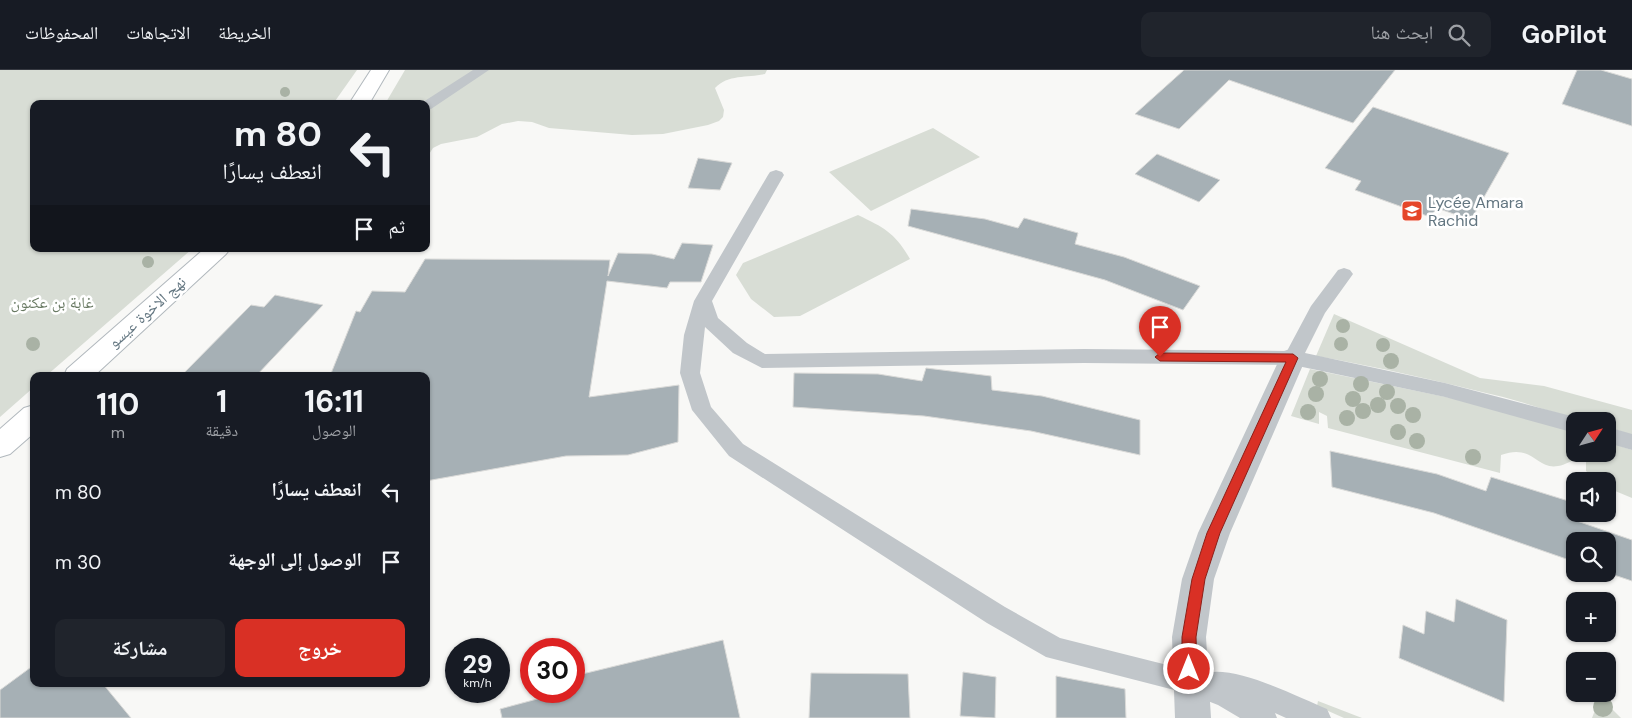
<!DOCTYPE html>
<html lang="ar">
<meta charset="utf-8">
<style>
:root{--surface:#171b24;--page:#20242c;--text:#f1f3f6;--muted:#9ea1a6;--line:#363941;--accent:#d93025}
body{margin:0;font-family:"DM Sans","Noto Naskh Arabic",sans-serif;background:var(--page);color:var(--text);direction:rtl;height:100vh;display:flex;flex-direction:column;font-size:19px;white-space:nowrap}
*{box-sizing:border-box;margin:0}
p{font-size:16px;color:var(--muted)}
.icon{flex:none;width:28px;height:28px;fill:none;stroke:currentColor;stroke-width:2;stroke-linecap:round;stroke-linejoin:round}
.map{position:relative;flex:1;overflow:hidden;direction:ltr}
.sheet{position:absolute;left:30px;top:302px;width:400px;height:315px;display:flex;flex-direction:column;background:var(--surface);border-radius:10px;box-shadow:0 1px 4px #0004;direction:rtl}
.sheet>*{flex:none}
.hud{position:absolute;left:30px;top:30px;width:400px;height:152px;border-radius:10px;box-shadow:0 1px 4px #0004;direction:rtl;background:#171b24;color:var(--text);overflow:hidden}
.needle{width:32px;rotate:54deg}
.fabs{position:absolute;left:1566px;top:342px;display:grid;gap:10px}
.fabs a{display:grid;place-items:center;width:50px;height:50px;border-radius:10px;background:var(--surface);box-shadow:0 1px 4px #0004;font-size:25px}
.speed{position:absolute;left:445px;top:568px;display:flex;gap:10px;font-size:25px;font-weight:700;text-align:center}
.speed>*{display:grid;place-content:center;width:65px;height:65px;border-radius:50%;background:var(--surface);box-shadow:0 1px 4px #0004;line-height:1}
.speed small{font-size:12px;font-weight:400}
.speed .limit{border:8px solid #d22;background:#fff;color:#111}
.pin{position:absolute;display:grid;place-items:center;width:42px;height:42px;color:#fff;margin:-51px -21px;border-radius:50% 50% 50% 0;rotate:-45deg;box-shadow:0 0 5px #0007}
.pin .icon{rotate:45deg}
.me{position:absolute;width:55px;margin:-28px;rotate:0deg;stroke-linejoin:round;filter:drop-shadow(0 0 4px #0008)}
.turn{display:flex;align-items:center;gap:18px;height:105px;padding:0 25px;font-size:22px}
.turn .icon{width:65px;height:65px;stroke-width:2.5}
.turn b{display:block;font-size:35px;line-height:42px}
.then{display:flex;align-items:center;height:48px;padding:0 25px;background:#0003;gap:10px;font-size:19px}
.eta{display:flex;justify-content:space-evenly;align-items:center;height:85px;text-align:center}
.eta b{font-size:30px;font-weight:700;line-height:35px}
.button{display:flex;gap:10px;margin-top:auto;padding:10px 25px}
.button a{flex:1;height:58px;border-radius:10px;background:var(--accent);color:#fff;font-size:20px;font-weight:700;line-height:58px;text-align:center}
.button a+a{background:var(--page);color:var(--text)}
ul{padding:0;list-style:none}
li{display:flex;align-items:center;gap:15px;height:70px;padding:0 25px}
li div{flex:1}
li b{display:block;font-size:19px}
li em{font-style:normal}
header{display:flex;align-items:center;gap:30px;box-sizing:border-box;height:70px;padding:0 25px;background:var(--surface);border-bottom:1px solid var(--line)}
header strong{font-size:24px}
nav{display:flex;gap:28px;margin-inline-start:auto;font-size:18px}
.search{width:350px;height:45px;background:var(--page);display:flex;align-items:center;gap:12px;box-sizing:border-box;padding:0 18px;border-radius:10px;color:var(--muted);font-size:19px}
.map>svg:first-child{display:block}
.green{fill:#d8ddd5}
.building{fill:#a6b0b5;stroke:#dadad8}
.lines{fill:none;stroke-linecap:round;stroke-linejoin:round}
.secondary-casing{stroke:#b1b8bd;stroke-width:2}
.lane{fill:#c1c6ca;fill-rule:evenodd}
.street{fill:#c1c6ca;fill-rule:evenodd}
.secondary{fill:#fff;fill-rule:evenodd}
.tree{fill:#a9b2a5}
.route{fill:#d93025;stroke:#8d1f18}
.labels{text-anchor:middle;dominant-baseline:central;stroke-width:5;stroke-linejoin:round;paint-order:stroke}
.poi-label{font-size:16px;fill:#637681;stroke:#fff;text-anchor:start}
.park-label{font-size:16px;fill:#687962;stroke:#fff}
.street-label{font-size:16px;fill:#637681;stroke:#fff}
</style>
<header>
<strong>GoPilot</strong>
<div class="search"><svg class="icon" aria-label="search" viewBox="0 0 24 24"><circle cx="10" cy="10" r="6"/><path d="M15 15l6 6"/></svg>ابحث هنا</div>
<nav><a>الخريطة</a><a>الاتجاهات</a><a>المحفوظات</a></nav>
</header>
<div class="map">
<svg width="1632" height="648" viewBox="0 0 1632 648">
<rect width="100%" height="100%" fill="#f8f8f6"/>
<path class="green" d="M0,0h357l-24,34h-299v145h158l-146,127h-12v11l-34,30z
M405,0h362l-2,4c-17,4 -37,0 -50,14l9,22 -1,7 -4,4 -11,4 -45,9 -31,1 -83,-7 -17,-6 -14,-1 -16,3 -25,13 -36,7 -8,4 -7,11v-55h-41z
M933,58l47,29 -109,54 -42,-39z
M858,145c27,13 37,18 52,44l-110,57 -26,1 -23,-18 -15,-24 7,-12z
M1334,244l146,64 64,8 88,24v25l-24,-8v-6c-36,0 -70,-15 -105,-24 -62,-15 -124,-30 -187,-41z
M1310,299l165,34 100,29v22h33v-12l24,8v48l-24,-10v-7h-12l-10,-10v-10l-5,-3c-8,1 -15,7 -23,8 -22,4 -25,-23 -57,-11l-1,18 -172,-45 -1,-12 -8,-4v12l-28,-8z
M1600,627l21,21h-29z
M1318,631l44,17h-18l-27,-12z"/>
<path class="building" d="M1184,0h211l-42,53 -124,-43 -50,49 -44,-15z
M1577,0h24l31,9v47l-70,-22z
M1373,37l136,46 -38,67 -34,-12 -7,9 -75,-27 6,-9 -36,-13z
M1157,84l63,26 -21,22 -64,-28z
M698,88l34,5 -12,27 -32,-2z
M911,139l74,10 33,9 6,-10 54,15 -3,11 49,13 76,29 -17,24 -78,-30 -197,-54z
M682,173l31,2 -12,37h-31l-3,6 -60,-7 -18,116 90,-12 -1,57 -50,13 -62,1 -140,25v-105h-96l26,-65 4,1 12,-21 33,1 20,-33 185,1 -2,16 10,-23 34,1 22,5z
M275,225l48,10 -67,71h-75l70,-71 13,2z
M926,298l65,8 1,14 50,6 98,24v35l-109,-24 -107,-15 -131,-9 1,-34 84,1 44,7z
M1330,381l107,23 49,17 5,-14 84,26 2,18 55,19v41l-24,-8v-32h-33v21l-141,-49 -102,-26z
M1456,529l51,21 -3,82 -105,-44 4,-33 21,9 2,-23 28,11z
M723,570l17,78h-238l-2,-9 67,-18h7v-15z
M34,595v19h69l28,34h-131v-28z
M963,602l33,5 -1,41 -35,-2z
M811,603l97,1 2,44h-101z
M1056,606l69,13 1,29h-70z"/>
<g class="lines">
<g class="secondary-casing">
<path id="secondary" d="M371,0h18l-20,34h-20z
M204,179h26l-4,5 -132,122h-30l3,-7z
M34,335v28l-24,21 -10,3v-28l24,-21z"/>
</g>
<path class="lane" d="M473,0h16l-58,39 -5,1v-6h-6z
M776,100l6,2 2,3 -72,126 6,17 29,25 18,11 319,-5 203,2 24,-45 27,-36 6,-2 6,2 3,4 -28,39 -20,40 140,30 130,34 8,4h-8v12l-130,-36 -152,-32 -209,-2 -322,5 -29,-15 -28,-26 -5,46 11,34 32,37 262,163 55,31 143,36c29,-11 95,23 124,35l4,9h-45l-11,-5 2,5h-37l-22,-13 -28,-11 -144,-37 -59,-34 -258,-167 -37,-46 -12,-37 4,-38 10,-34 74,-126 2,-3z
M1608,357l24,7v16l-24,-7z"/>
<path class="street" d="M1293,278l9,3 4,7 -76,175 -16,46 -8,58 5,81h-36l-3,-81 10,-58 16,-46 82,-175 4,-7z"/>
<use href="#secondary" class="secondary"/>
</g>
<g class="tree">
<circle cx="285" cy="22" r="5"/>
<circle cx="148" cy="192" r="6"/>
<circle cx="1343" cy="256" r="7"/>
<circle cx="33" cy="274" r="7"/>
<circle cx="1341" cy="274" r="7"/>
<circle cx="1383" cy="275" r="7"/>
<circle cx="1391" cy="291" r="8"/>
<circle cx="1320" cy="309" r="8"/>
<circle cx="1361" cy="314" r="8"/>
<circle cx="1387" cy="322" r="8"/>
<circle cx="1316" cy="324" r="8"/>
<circle cx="1353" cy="329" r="8"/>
<circle cx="1378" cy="335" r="8"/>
<circle cx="1398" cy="336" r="8"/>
<circle cx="1363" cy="341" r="8"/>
<circle cx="1308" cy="342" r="8"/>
<circle cx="1413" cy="345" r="8"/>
<circle cx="1347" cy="348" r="8"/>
<circle cx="1398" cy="362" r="8"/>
<circle cx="1417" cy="371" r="8"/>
<circle cx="1473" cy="387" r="8"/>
<circle cx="1603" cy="637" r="10"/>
</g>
<path class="route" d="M1160,283l133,1 5,4 -78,175 -15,46 -9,58 1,32 -3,5 -5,2 -5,-2 -2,-5v-32l10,-58 15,-46 79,-171 -126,-1 -5,-4z"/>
<defs>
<g id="school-square" transform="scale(1.125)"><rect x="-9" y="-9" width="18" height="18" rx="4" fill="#e54629" stroke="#fff"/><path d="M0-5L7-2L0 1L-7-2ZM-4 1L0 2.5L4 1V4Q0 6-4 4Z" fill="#fff"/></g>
</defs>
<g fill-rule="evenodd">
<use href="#school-square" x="1412" y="141"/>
</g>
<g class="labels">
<g class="poi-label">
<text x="1428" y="132">Lycée Amara<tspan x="1428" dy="18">Rachid</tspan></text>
</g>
<g class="park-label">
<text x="52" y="232">غابة بن عكنون</text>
</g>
<g class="street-label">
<text transform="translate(147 242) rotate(-42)">نهج الاخوة عيسو</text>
</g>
</g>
</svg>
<div class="fabs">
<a><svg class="needle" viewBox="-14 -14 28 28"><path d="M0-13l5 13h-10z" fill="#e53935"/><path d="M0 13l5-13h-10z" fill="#9ea1a6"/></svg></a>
<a><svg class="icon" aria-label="sound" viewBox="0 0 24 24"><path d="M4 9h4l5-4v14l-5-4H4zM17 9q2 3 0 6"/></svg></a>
<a><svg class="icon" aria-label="search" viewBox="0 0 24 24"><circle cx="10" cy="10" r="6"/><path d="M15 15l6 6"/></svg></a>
<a>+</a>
<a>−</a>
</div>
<div class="speed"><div>29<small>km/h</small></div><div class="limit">30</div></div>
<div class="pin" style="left:1160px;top:287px;background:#d93025"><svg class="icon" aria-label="arrive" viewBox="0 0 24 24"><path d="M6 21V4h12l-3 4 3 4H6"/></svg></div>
<svg class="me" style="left:1189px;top:599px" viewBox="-20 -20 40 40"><circle r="17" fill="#d93025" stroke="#fff" stroke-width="3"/><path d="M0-11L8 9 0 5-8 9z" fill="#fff"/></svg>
<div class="hud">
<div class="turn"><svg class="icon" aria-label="left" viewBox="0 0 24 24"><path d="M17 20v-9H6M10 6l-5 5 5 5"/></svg><div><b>80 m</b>انعطف يسارًا</div></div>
<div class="then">ثم<svg class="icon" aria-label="arrive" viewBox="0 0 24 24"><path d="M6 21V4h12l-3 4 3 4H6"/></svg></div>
</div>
<section class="sheet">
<div class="eta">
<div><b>16:11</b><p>الوصول</p></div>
<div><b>1</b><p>دقيقة</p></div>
<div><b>110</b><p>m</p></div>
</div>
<ul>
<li><svg class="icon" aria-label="left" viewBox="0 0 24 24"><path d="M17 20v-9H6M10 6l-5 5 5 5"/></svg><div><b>انعطف يسارًا</b></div><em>80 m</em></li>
<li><svg class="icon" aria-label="arrive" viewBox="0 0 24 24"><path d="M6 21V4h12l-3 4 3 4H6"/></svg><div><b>الوصول إلى الوجهة</b></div><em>30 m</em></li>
</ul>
<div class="button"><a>خروج</a><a>مشاركة</a></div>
</section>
</div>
